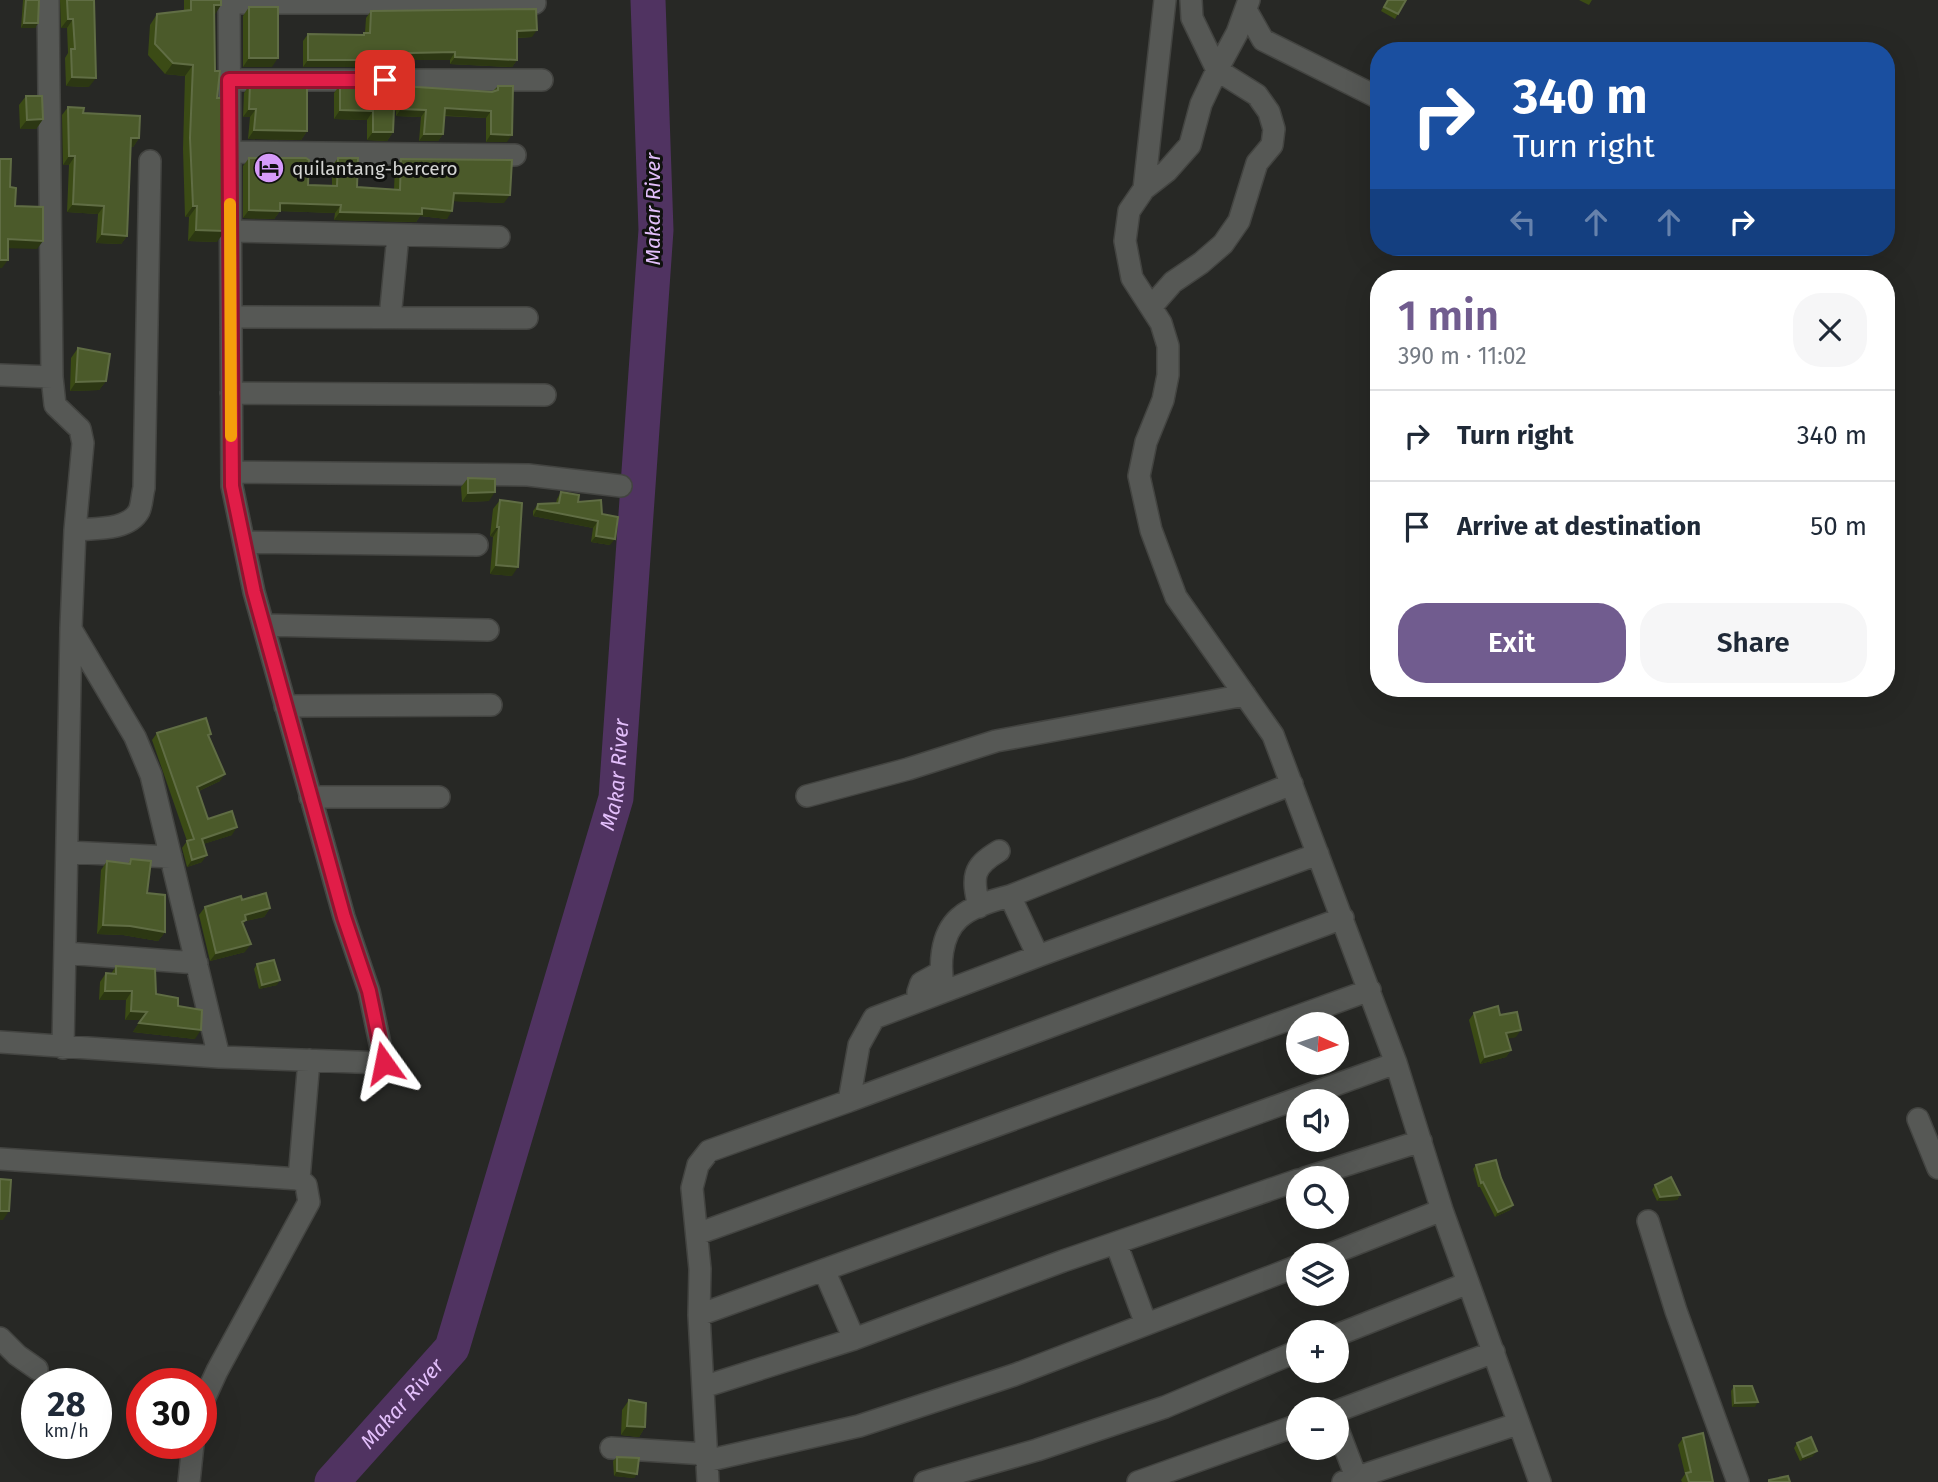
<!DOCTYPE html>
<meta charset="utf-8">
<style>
:root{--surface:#fff;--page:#f6f6f7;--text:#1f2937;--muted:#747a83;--line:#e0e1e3;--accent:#715c8f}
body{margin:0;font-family:"Fira Sans",sans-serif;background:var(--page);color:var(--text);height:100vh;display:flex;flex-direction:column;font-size:26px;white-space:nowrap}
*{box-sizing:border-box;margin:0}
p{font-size:23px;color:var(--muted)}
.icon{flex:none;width:38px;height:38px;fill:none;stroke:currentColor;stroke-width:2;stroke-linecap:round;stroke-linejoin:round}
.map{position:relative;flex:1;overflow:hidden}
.drawer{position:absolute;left:1370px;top:270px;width:525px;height:427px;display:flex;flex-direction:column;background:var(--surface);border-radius:28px;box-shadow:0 7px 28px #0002}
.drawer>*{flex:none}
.banner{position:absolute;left:1370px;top:42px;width:525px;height:214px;border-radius:28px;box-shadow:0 7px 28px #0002;background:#1a4fa0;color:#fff;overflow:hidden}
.needle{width:46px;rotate:93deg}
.tools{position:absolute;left:1286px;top:1012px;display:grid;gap:14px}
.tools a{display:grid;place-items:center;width:63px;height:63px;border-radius:50%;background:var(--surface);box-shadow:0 7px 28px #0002;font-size:35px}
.speed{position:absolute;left:21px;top:1368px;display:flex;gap:14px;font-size:35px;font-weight:700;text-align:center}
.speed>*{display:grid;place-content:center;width:91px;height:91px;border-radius:50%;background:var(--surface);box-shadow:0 7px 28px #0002;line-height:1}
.speed small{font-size:18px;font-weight:400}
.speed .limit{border:10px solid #d22;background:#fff;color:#111}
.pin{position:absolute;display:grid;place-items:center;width:60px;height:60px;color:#fff;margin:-30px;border-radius:14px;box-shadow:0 4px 10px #0006}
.me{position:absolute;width:77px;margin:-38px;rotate:348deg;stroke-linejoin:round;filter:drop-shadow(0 0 5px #0008)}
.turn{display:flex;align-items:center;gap:24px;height:147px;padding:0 28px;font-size:32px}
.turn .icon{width:91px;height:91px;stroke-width:2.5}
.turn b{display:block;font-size:49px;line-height:60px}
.lanes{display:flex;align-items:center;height:66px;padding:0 28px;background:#0003;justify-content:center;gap:35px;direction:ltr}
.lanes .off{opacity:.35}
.round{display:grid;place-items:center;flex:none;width:74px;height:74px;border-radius:28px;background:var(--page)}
.summary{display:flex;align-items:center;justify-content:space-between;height:119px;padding:0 28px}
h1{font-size:42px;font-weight:600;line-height:52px;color:var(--accent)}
.action{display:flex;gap:14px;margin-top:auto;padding:14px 28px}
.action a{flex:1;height:80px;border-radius:28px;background:var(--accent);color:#fff;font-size:28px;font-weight:600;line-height:80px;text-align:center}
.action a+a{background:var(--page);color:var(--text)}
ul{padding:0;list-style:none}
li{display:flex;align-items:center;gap:21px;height:91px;padding:0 28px;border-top:2px solid var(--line)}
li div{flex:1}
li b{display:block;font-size:26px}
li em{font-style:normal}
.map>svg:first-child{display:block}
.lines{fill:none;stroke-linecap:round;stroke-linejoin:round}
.river{stroke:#503361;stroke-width:35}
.minor-casing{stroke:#434441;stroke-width:24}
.minor{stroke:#565855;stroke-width:21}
.wall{fill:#3b4b15}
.shaded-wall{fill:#2c3713}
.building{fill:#4b5a2a;stroke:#606d44;stroke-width:2}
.route-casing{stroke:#92132f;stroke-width:18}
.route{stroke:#e11d48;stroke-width:12}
.slow{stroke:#f59e0b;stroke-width:12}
.labels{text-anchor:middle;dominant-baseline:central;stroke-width:6;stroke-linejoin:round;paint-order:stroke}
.poi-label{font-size:19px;fill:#d4d5d3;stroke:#10110f;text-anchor:start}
.water-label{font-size:21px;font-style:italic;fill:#e3bffb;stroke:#10110f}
</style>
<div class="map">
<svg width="1938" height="1482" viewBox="0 0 1938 1482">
<rect width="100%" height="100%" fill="#272825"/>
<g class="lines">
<path class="river" id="s1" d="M332,1482l120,-134 164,-550 40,-568 -8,-230"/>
<g class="minor-casing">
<path id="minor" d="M1191,0l1,18 25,52 -16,34 -11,41 -23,26 -23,18 -15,22 -4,30 7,37 29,45 7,23v29l-5,25 -17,42 -7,34 12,54 25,67 97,138 123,328 46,147 98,272
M229,3h306
M1246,10l17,30 116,58
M229,80h313
M229,152l286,3
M1144,189l21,-189
M231,231l268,6
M1151,307l22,-25 28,-19 22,-19 16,-23 18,-58 15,-18 2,-16 -5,-17 -12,-17 -40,-25 20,-37 12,-33
M231,317l296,1
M390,318l8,-83
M0,375l52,2 -4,-377
M52,377l3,28 25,24 3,14 -8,87 -4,98 -8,420
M231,393l314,2
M232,472l296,3 93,11
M75,530c19,-2 53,1 64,-19 3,-6 3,-16 5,-23l6,-327
M244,542l233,3
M263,625l225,5
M71,629l64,108 16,38 68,282
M285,706l206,-1
M807,796l101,-27 88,-28 249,-46
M310,797h129
M67,852l104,5
M979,907c-7,-30 -7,-40 20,-56
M65,953l132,10
M1038,956l280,-102
M944,990c-5,-23 -4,-55 15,-72 13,-12 35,-18 51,-22
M918,1001v-9l3,-9 20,-11
M0,1042l219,15 165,6 -15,-72 -25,-74 -90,-325 -22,-106 -3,-486
M849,1101l494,-183
M1918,1119l20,49
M0,1159l299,20 7,6 3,17 -92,169 -16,35
M1305,1178l116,-37
M299,1179l10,-119
M1648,1221l28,90 62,171
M697,1234l673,-244
M1116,1243l30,81
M1328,1255l114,-45
M824,1270l30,69
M699,1315l697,-252
M1337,1335l131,-52
M0,1338l17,17 20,14
M703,1387l151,-48 209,-78 235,-81
M1337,1411l157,-59
M1337,1427l21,55
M611,1448l95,6
M706,1461l153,-35 155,-51 284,-109
M189,1482l4,-38
M708,1482l-9,-167 1,-46 -8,-81 6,-23 11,-14 140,-50 10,-56 15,-27 164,-62 -28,-60 282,-112
M925,1482l112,-32 128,-43 133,-56
M1138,1482l160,-57
M1343,1482l174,-58"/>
</g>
<use href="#minor" class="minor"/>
</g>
<path class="wall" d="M23,0h16l-1,23 -3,5h-14z
M60,0h34l-5,87 -23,-1 -1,-28 3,-5 -1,-25h-6z
M184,0h37l-7,16 1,55 2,27v144l-29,-1 1,-24h-4l-2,-68 2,-73 -20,-2 -17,-19 2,-30 7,-11 27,-3z
M1387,0h19l-11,19 -14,-8z
M1579,0h13l-3,5z
M249,7l23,60h-29v-51z
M371,11l161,26 -15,1v22l-5,7 -62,-3v-4h-41l-5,7h-101v-26l5,-7 55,1 2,-2 1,-15z
M250,84l57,47 -6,9 -53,-1 2,-22h-7l1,-24z
M340,85l27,7 30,1 5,-7 90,6 6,-6 9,56h-21v-24l-42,-2 -1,18 -5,7h-19l2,-24 -25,-1v-6l-2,3 -1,19 -6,9 -20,-1v-20l-33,-1v-26z
M26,96l17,23 -7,10h-16l-1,-24z
M68,107l71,31 -6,9h-2l-4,89 -6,8 -25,-1 2,-29 -31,-2 2,-47h-6l-1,-50z
M249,158l59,27 24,1v-20l6,-8 19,29 37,2 1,-22 6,-8 103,44 -51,-2 -6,18 -27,-3 -4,6 -82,-2 1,-7 -55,-2 -6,8 -31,-1v-52z
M78,348l28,33 -7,9 -29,1 1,-33z
M468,478l21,23 -27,1 -1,-15z
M561,492l17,10 24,12 8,31 -19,-3 2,-14 -60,-12v-5l5,-7 18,-1 1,-4z
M500,500l12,76 -22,-2 3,-37 -3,-1 3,-27z
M157,733l54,1 -2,2 11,45 -21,10 9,28 24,16 -29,9 -1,18 -15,5 -5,-19 5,-7 -35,-101z
M131,859l34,73 -7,9 -35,-6 -26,-1 4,-64 6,-9 21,3z
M242,900l28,8 -6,9 -19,4 -2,4 2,27 -35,9 -11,-46 6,-8z
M257,964l20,21 -18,4 -5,-20z
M116,966l40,28 22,12 17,33 -62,-7 8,-12h-16l1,-20h-27l1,-18 6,-9 5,1z
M1474,1013l26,2 16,22 -8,1 3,12 -5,7 -26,7 -11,-44z
M1476,1165l25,13 12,27 -3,5 -15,7 -15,-30h-2l-5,-18z
M1655,1185l25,10 -3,5 -20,1 -5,-11z
M1734,1386l21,21h-23l-1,-16z
M629,1400l16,27 -6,10 -18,-2 1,-25z
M1683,1438l30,44h-31l-1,-2 4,-6 -7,-29z
M1797,1443l16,13 -13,5 -6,-13z
M617,1457l20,17 -3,4 -20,-2 -1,-15z"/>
<path class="shaded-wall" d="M214,5h7l-7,11z
M68,19h5l-6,9h-6z
M24,23h14l-3,5h-14z
M537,30l-5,7 -20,1 5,-7z
M455,52l-5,8h-41l-5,7h-101l5,-7 101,-7z
M455,57l62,3 -5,7 -62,-3z
M249,58h29l-6,9h-29z
M173,63l20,2 -8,11 -20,-2z
M72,77l24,1 -7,9 -23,-1z
M445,108l46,3 -5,7 -46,-3z
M249,109h7l-6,8h-7z
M401,109l25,1 -5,7 -25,-1z
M340,110l33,1 -6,9 -33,-1z
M43,119l-7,10h-16l7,-9z
M254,130l53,1 -6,9 -53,-1z
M373,132h20l-6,9 -20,-1z
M424,134h19l-5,7h-19z
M491,134l21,1 -5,7h-21z
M131,138h8l-6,9 -7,-1z
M69,156h6l-6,9h-6z
M454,193l56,2 -6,8 -56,-2z
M280,203l61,2 -6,8 -55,-2 -6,8 -31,-1 6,-8z
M73,204l31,2 -6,8 -31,-2z
M193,206h4l-8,11h-4z
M422,208l30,3 -5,8 -27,-3 -4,6 -82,-2 6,-8z
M196,230l29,1 -8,11 -29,-1z
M102,234l25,2 -6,8 -25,-1z
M8,239l35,2 -6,8 -35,-1z
M0,260h8l-6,8h-2z
M106,381l-7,9 -29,1 6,-9z
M495,492l-6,9 -27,1 6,-9z
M537,509l61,12 -5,7 -60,-12z
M497,527h2l-6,10 -3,-1z
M596,536l19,3 -5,6 -19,-3z
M496,565l22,2 -6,9 -22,-2z
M225,774l-5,7 -28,13 5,-7z
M237,827l-5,8 -35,11 5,-7z
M207,855l-5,7 -15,5 5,-7z
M270,908l-6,9 -19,4 -5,8 -4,1 9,-15z
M103,925l27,1 35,6 -7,9 -35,-6 -26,-1z
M251,944l-6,8 -35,9 6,-8z
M280,980l-3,5 -18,4 3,-4z
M105,991h27l-6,9h-27z
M131,1011l16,1 -6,8h-16z
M139,1023l62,7 -6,9 -62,-7z
M1521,1030l-5,7 -15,3 5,-7z
M1511,1050l-5,7 -26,7 5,-7z
M1680,1195l-3,5 -20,1 3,-4z
M1513,1205l-3,5 -15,7 3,-5z
M0,1211h9l-6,9h-3z
M1758,1402l-3,5h-23l3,-4z
M627,1426l18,1 -6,10 -18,-2z
M1817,1451l-4,5 -13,5 3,-4z
M617,1471l20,3 -3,4 -20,-2z"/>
<path class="building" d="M26,0h13l-1,23h-14z
M67,0h27l2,78 -24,-1 -1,-28h4l-2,-30h-5z
M191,0h30v5h-7l1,66h5l-3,27h5v56h2l1,77 -29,-1 1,-24h-4l-3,-68 3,-73 -20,-2 -18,-19 2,-30 34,-4z
M1388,0h18l-8,14 -14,-7z
M249,7h29v51h-29z
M536,9l1,21 -20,1v29l-62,-3v-5l-46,1v7h-101v-26l56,1v-2h6l1,-22z
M250,84h57v47l-53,-1 2,-21h-7z
M340,85h27v7l31,2 -1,15h-3l-1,23h-20v-21l-33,-1z
M402,86l90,6 6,-2v-4h15l-1,49 -21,-1v-23l-46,-3 -2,26h-19l2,-24 -25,-1z
M26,96h16l1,23 -16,1z
M68,107l16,1 -1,5 57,3 -1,22h-8l-4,98 -25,-2 2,-28 -31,-2 2,-48h-6z
M249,158h57l3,2 -1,25 29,1 1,-28h20l-1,29 43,3 1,-31 111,1 -2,35 -56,-2 -2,18 -30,-3v6l-82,-2 1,-7 -61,-2v8l-31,-1z
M0,159h11l-1,28 6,1 -1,18 28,1v34l-35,-2v21h-8z
M78,348l32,6 -4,27 -30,1z
M468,478l27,1v13l-27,1z
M561,492l18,3 -1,7 23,-2 1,14 16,3 -3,22 -19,-3 2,-15 -61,-12 1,-5 21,-1z
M500,500l22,3 -4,64 -22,-2 3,-38h-2z
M206,718l5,16 -3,1 17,39 -28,13 11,32 24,-8 5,16 -35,12 5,16 -15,5 -5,-19 7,-2 -37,-106z
M131,859l20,2 -4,32 18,2v37l-35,-6 -27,-1 4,-64 23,3z
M266,893l4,15 -25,7 1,5 -4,2 9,22 -35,9 -11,-46 36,-11 1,4z
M274,960l6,20 -18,5 -5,-21z
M116,966l39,3 1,25 22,4v8l24,4 -1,20 -62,-7 8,-11 -16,-1 1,-20h-27l1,-18 10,1z
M1498,1006l2,9 17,-3 4,18 -15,3 5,17 -26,7 -11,-44z
M1496,1160l5,18 12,27 -15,7 -15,-30 -2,1 -5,-18z
M1671,1177l9,18 -20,2 -5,-12z
M0,1179l11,1 -2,31h-9z
M1734,1386h18l6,16 -23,1z
M629,1400l17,3 -1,24 -18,-1z
M1703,1433l10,49h-24l-3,-9 5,-1 -8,-34z
M1811,1437l6,14 -14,6 -6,-14z
M617,1457l22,1 -2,16 -20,-3z
M1788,1476l2,6h-21v-2z"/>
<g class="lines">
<g class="route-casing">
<path id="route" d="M384,1063l-15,-72 -25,-74 -90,-325 -22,-106 -3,-406h156"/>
</g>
<use href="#route" class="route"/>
<path class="slow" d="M230,204l1,232"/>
</g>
<defs>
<g id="hotel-disc" transform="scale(1.575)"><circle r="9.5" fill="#d69bfa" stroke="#10110f"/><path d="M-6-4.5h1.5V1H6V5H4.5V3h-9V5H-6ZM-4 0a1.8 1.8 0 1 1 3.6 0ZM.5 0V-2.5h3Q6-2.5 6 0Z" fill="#111"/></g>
</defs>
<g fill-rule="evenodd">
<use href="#hotel-disc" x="269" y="168"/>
</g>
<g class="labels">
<g class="poi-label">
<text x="292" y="168">quilantang-bercero</text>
</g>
<g class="water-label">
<text transform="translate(653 209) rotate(-90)">Makar River</text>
<text stroke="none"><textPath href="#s1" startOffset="777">Makar River</textPath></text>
<text stroke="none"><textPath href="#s1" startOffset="105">Makar River</textPath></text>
</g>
</g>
</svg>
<div class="tools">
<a><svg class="needle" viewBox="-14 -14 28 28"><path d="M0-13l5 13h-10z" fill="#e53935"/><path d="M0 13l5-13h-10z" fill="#747a83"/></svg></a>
<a><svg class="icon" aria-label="sound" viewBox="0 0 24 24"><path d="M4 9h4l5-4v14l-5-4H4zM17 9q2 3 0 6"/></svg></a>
<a><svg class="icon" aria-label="search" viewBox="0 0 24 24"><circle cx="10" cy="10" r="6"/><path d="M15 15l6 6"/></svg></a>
<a><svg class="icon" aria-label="layers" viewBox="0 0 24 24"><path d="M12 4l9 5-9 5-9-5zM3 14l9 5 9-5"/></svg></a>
<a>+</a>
<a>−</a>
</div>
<div class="speed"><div>28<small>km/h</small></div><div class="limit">30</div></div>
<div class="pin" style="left:385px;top:80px;background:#d93025"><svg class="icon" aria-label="arrive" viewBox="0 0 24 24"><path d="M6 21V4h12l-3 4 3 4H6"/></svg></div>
<svg class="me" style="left:384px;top:1063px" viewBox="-20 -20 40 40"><path d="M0-17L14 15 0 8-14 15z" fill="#e11d48" stroke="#fff" stroke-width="4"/></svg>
<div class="banner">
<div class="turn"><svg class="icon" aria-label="right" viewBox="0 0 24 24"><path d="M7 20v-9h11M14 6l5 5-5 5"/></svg><div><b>340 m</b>Turn right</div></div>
<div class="lanes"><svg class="icon off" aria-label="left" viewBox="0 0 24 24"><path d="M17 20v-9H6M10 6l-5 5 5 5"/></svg><svg class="icon off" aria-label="ahead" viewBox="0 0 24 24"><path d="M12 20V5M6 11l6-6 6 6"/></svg><svg class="icon off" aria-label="ahead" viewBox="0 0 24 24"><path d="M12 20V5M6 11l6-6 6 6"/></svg><svg class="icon" aria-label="right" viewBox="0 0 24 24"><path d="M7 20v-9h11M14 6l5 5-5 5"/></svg></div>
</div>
<section class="drawer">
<div class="summary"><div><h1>1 min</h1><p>390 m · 11:02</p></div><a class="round"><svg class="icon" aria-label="close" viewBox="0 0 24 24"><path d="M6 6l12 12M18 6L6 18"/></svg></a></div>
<ul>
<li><svg class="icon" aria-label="right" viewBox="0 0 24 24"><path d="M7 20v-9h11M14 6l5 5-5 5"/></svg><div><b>Turn right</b></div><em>340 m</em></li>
<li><svg class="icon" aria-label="arrive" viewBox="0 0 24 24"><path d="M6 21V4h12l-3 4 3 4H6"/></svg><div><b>Arrive at destination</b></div><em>50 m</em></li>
</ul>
<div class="action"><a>Exit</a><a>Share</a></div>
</section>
</div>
